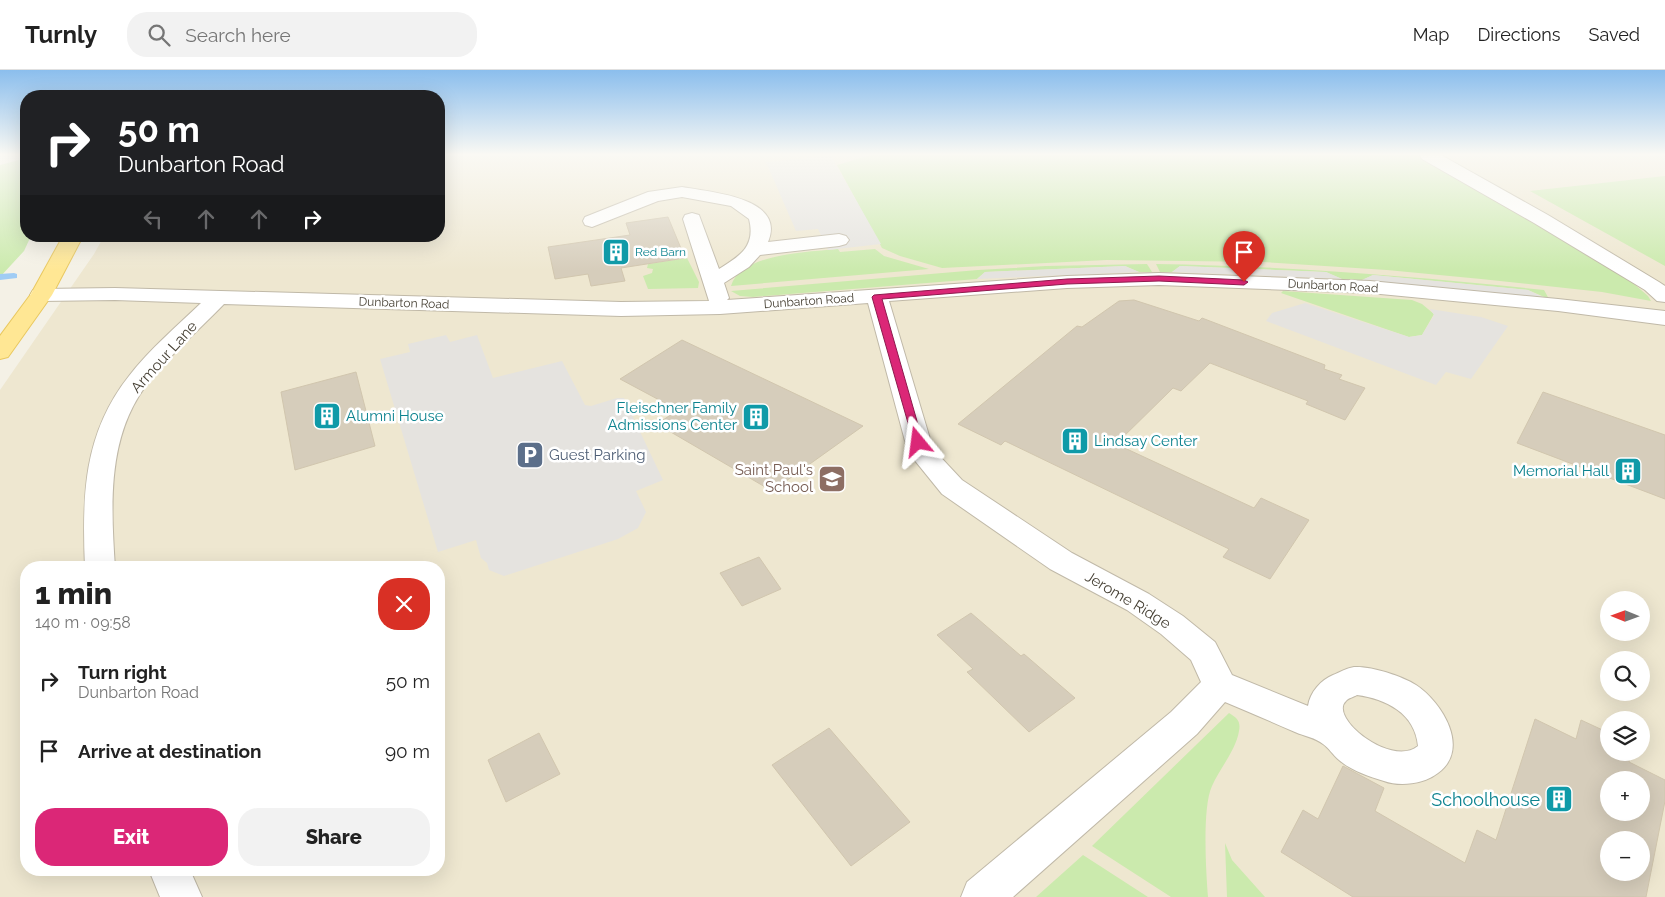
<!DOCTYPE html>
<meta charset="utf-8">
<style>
:root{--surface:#fff;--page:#f2f2f2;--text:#222;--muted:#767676;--line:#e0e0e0;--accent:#db2777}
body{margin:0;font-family:Raleway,sans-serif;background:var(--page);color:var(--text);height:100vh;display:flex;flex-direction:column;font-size:19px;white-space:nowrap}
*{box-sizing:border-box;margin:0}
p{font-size:16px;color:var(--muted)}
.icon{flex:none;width:28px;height:28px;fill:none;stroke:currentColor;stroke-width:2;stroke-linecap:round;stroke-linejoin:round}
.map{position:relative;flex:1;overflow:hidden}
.drawer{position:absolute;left:20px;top:491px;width:425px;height:315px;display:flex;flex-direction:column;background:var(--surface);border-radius:20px;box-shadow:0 5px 20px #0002}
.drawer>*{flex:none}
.banner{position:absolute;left:20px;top:20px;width:425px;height:152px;border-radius:20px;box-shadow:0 5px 20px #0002;background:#202124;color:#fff;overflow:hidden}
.needle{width:32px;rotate:271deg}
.controls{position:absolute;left:1600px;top:521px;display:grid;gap:10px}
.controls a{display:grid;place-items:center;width:50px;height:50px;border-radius:50%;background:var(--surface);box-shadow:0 5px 20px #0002;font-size:25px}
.pin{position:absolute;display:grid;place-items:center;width:42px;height:42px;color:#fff;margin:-51px -21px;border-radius:50% 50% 50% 0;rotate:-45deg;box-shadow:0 0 5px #0007}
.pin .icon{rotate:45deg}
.me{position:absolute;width:55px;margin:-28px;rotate:344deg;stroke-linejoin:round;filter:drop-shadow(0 0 4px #0008)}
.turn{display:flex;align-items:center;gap:18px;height:105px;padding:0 15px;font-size:22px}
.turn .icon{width:65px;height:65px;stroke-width:2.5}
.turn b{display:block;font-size:35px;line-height:42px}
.lanes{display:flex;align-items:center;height:48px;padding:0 15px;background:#0003;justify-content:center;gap:25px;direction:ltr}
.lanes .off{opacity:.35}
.round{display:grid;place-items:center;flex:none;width:52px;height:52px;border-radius:20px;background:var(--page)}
.headline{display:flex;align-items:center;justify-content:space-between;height:85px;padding:0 15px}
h1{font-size:30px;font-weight:800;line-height:38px}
.action{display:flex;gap:10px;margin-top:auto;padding:10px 15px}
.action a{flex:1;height:58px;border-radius:20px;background:var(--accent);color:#fff;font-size:20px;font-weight:800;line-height:58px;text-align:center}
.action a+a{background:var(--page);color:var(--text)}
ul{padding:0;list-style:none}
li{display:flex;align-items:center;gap:15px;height:70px;padding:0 15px}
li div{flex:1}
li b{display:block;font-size:19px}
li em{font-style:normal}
header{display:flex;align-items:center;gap:30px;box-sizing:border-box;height:70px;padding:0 25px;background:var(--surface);border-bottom:1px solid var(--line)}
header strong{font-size:24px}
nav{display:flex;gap:28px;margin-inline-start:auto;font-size:18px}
.search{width:350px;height:45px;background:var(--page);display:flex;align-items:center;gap:12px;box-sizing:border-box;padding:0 18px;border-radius:20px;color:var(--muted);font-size:19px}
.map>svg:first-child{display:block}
.education{fill:#eee7d0;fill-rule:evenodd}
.green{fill:#cbeaad}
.parking{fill:#e5e3df}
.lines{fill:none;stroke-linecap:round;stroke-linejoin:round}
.stream{fill:#a0ccf4;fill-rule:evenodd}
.building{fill:#d6cdbb;stroke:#d1c6ae;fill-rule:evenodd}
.minor-casing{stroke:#c0b9a8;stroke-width:2}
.major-casing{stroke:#e9c85f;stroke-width:2}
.minor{fill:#fff;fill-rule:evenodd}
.major{fill:#ffe794;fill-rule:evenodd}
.route{fill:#db2777;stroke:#8e194d}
.labels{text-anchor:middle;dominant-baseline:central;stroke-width:5;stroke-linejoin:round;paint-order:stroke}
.far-culture-label{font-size:12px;fill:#0d838f;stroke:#fff;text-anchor:start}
.far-street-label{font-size:12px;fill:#474135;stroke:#fff}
.street-label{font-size:15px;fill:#474135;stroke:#fff}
.culture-label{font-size:15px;fill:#0d838f;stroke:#fff;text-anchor:end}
.service-label{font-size:15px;fill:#4e5e75;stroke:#fff;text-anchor:start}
.education-label{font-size:15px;fill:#785e54;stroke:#fff;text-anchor:end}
.near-culture-label{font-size:18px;fill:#0d838f;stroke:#fff;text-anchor:end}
</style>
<header>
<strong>Turnly</strong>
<div class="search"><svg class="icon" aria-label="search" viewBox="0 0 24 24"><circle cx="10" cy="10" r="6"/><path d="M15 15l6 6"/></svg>Search here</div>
<nav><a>Map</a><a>Directions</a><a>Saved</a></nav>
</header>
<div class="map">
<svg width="1665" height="827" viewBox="0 0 1665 827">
<rect width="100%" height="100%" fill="#f4f1e6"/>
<path class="education" d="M439,85h1226v742h-1665v-507l94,-136 10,-18h335zM26,498h413v302h-413zM1609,530h32v32h-32zM1609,590h32v32h-32zM1609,650h32v32h-32zM1609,710h32v32h-32zM1609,770h32v32h-32z"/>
<path class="green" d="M871,85h551l204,122 22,19 3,5 -49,-9 -121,-13 -94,-9 -124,-8 -156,-2 -165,8 -42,-12 -18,-8 -45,-83z
M26,88v78h5l-7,15 -24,26v-112z
M1665,106v90l-135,-75z
M838,179l2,3 35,-3 9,7 45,13 -198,17c10,-33 79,-34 107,-37z
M687,188l12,24 -1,6 -50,1 -5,-13 9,-3 1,-4 -6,-1 1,-4z
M1147,194l5,8h-13l-14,-6 -140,6 -8,7 -224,18 -13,-1 -9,-5 247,-21 68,-4z
M1156,194c131,2 257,12 388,26l5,9 -21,-9 -155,-15 -11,5 -20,-1 -16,-7 -146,-6 -8,6h-12z
M1283,221l129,9 10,4 12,10 -12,21 -13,2 -128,-44z
M1229,643c8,5 12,8 10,18 -3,19 -19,37 -27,55 -10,21 -6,86 -4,111h-37l-79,-51z
M1225,773l7,17 33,37h-38z
M1083,785l65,42h-112z"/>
<path class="parking" d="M831,86l50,88 -53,6 -10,-21 -22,2 -30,-69z
M1125,196l14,6 -162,7 8,-7z
M1180,196l146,6 16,7 -170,-7z
M1373,205l155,15 17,8 -183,-18z
M1305,233l104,34 13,-2 12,-20 -4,-6 51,8 27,9 -37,53 -25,-7 -10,13 -170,-64 6,-8z
M446,265l4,7 27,-7 16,43 69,-17 23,44 6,1 26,-8h7l39,82 -27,11 10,21 -8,16 -20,11 -114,37 -15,-6 -2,-7 -6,-5 -5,-18 -38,12 -58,-193 30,-7 -2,-8z"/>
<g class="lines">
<path class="stream" d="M14,203l3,1v4l-17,2v-6z"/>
</g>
<path class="building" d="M668,147l17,41 -64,10 4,13 -34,5 -3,-12 -33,5 -7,-32 82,-12 -4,-12z
M1134,230l65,21 3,-3 123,47 -1,4 18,6 -3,4 26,9 -20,32 -39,-16 2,-3 -98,-38 -29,28 -8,-3 -57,56 138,64 7,-10 48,22 -39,59 -47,-22 6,-8 -224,-108 -4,4 -43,-21 119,-98 5,1 37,-26z
M682,270l59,28 122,58 -91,65 -115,-67 21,-14 -58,-31z
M356,302l19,74 -80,24 -14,-78z
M1543,322l122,43v64l-148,-56z
M759,487l22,32 -39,17 -22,-33z
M971,543l50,43 3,-2 51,44 -46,34 -62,-60 6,-3 -36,-34z
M1535,649l41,20 5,-19 28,13v19h22l-2,10 36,18v21l-19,96h-293l-72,-45 22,-42 15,9 25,-53 41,22 -9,23 90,52 12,-33 19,10zM1609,710h32v32h-32zM1609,770h32v32h-32z
M829,658l81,94 -59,44 -79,-101z
M539,663l21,41 -54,28 -18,-42z"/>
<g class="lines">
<g class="minor-casing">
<path id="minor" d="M1420,85h21l107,60 111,67 6,4v16l-8,-1 -12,-11 -111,-67 -112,-64z
M682,117c27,5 105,10 86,55l71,-8 7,2 3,4 -3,4 -7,2 -79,9 -11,12 -25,16 5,15 -2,2 340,-24 92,-3 211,8 188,18 107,12v14l-107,-14 -188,-18 -211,-8 -92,3 -178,13 44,148 29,31 110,73 77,41 34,22 32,26 17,33 76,31c2,-14 13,-26 25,-31 7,-3 14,-7 21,-8 17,-1 48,9 62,18 26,17 55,64 22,88 -14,11 -38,14 -54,8 -16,-5 -32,-10 -45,-21 -6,-5 -10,-12 -16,-16 -7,-6 -19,-8 -28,-12 -23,-10 -46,-20 -70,-30l-28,32 -184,163h-52l6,-15 204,-170 30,-30 -10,-22 -30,-26 -34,-24 -77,-41 -108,-75 -34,-42 -40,-149 -148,11 -99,2 -397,-12c-26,27 -56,52 -79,83 -38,52 -34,119 -30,181h-30c-3,-71 -2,-134 44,-192 21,-27 47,-49 72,-73l-86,-3 -74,1 -8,-1 -3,-5 3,-5 8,-1 74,-1 506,14 88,-1 -26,-82 2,-4 7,-2 7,2 20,54c21,-13 37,-23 30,-50l-18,-13 -49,-9 -24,4 -66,26 -7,-2 -2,-4 2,-4 63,-25zM1357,625c29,4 58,18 61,51 -27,22 -90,-29 -72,-45 2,-3 8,-4 11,-6z
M149,800h41l12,27h-42z"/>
</g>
<g class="major-casing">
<path id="major" d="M63,166h20l-31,59 -44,62 -8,2v-23l31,-42z"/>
</g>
<use href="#minor" class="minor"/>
<use href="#major" class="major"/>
</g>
<linearGradient id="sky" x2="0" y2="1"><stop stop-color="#8bbeed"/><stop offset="0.42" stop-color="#faf9f4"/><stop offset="1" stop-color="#faf9f4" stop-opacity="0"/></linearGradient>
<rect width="1665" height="201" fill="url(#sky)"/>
<path class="route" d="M1159,206l85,4 4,2 -4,3 -85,-4 -92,3 -185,15 41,143 -5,3 -4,-1 -42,-147 2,-2 193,-16z"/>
<defs>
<g id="building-square" transform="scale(1.4375)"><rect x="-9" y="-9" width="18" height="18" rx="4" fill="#0f9aa8" stroke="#fff"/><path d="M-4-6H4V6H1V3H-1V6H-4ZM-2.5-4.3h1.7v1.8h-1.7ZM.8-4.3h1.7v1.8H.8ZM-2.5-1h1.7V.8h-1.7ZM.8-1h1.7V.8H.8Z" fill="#fff"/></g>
<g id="parking-square" transform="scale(1.4375)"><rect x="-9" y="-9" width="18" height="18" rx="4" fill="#5c6f8a" stroke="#fff"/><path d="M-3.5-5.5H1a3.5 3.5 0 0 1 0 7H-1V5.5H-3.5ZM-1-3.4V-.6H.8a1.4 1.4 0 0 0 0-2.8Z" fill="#fff"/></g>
<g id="school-square" transform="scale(1.4375)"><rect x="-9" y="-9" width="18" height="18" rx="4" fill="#8d6e63" stroke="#fff"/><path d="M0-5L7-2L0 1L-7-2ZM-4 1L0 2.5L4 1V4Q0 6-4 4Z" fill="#fff"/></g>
</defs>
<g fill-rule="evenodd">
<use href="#building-square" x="616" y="182"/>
<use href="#building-square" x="327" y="346"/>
<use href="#building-square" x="756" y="347"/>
<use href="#building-square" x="1075" y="371"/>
<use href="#parking-square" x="530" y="385"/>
<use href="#building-square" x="1628" y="401"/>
<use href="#school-square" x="832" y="409"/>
<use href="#building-square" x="1559" y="729"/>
</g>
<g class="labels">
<g class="far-culture-label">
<text x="635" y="182">Red Barn</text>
</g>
<g class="far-street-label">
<text transform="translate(1333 216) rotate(3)">Dunbarton Road</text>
<text transform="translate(809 231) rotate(-4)">Dunbarton Road</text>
<text transform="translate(404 233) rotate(2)">Dunbarton Road</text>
</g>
<g class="street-label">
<text transform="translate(164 287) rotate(-48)">Armour Lane</text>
<text transform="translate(1128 530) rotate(31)">Jerome Ridge</text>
</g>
<g class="culture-label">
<text x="737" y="338">Fleischner Family<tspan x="737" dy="17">Admissions Center</tspan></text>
<text x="346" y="346" text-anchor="start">Alumni House</text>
<text x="1094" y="371" text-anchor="start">Lindsay Center</text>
<text x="1609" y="401">Memorial Hall</text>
</g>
<g class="service-label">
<text x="549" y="385">Guest Parking</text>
</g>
<g class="education-label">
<text x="813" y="400">Saint Paul's<tspan x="813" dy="17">School</tspan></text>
</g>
<g class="near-culture-label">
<text x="1540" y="729">Schoolhouse</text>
</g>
</g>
</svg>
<div class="controls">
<a><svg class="needle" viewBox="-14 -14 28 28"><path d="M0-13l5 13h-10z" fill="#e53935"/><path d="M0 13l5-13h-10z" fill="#767676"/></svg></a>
<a><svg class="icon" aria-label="search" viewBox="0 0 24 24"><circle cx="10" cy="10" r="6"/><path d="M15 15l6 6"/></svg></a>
<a><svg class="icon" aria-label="layers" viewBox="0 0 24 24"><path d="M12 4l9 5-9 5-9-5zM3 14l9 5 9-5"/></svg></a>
<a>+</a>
<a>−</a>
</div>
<div class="pin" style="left:1244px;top:212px;background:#d93025"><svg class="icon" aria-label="arrive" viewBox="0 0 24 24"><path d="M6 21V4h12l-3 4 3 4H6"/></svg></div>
<svg class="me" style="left:918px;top:372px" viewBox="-20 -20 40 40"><path d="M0-17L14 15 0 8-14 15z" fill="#db2777" stroke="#fff" stroke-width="4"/></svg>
<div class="banner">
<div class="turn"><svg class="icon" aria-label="right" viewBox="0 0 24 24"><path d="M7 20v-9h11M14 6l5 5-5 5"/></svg><div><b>50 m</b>Dunbarton Road</div></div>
<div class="lanes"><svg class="icon off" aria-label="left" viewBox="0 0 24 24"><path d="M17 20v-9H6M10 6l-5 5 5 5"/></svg><svg class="icon off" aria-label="ahead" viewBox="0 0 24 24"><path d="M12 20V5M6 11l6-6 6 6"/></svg><svg class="icon off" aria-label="ahead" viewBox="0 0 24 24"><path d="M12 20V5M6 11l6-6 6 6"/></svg><svg class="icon" aria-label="right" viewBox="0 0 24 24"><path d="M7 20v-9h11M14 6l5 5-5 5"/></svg></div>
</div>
<section class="drawer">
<div class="headline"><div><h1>1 min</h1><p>140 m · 09:58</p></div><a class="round" style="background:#d93025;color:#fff"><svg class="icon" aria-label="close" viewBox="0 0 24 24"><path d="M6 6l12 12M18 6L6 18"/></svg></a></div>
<ul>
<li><svg class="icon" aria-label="right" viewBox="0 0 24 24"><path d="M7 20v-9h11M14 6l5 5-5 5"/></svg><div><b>Turn right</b><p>Dunbarton Road</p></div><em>50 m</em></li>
<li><svg class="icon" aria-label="arrive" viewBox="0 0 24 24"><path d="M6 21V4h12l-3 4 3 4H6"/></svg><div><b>Arrive at destination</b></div><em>90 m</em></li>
</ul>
<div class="action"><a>Exit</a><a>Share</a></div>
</section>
</div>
